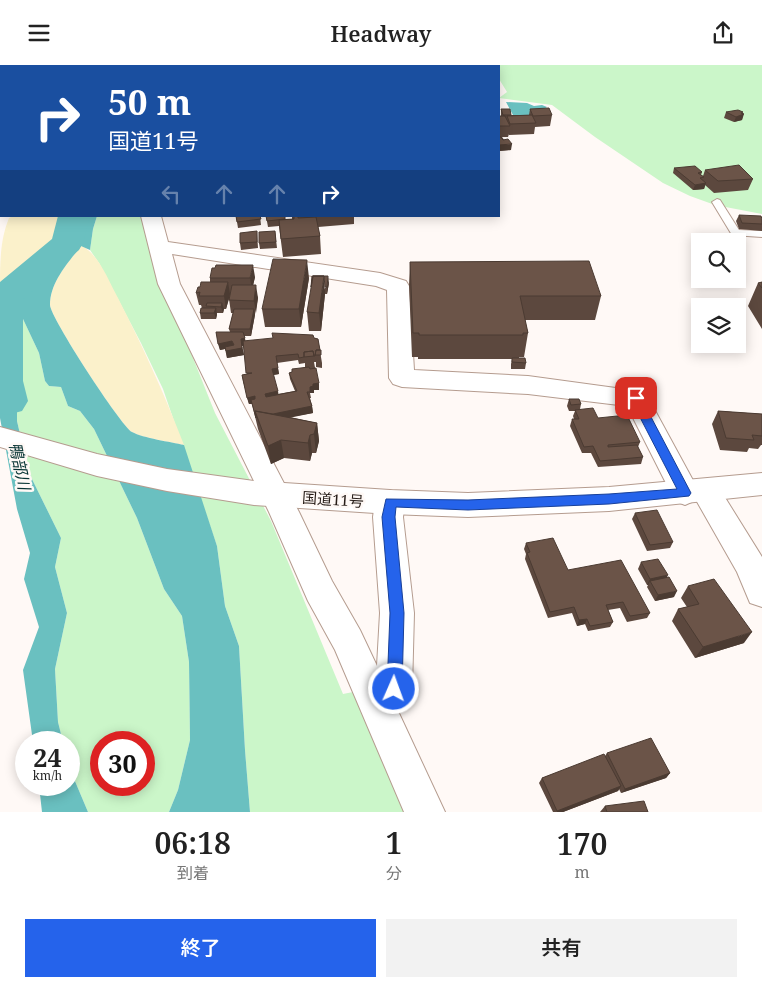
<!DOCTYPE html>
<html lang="ja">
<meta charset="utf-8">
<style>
:root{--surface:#fff;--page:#f2f2f2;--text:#222;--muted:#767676;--accent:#2563eb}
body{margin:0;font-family:"Noto Serif","Noto Sans JP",serif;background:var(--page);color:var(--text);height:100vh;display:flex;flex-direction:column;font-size:19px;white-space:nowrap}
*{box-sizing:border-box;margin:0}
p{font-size:16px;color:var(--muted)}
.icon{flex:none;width:28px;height:28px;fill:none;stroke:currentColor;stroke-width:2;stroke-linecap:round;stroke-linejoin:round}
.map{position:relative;height:747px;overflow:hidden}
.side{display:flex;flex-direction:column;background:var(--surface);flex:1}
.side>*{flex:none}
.banner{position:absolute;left:0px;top:0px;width:500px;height:152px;box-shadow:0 2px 12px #0003;background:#1a4fa0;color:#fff;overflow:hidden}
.tools{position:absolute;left:691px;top:168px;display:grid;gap:10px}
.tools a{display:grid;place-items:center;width:55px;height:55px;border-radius:0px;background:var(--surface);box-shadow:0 2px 12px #0003;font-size:25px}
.speed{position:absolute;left:15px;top:666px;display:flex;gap:10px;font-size:25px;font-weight:700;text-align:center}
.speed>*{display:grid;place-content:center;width:65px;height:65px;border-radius:50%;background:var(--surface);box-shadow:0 2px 12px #0003;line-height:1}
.speed small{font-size:12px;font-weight:400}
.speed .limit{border:8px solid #d22;background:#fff;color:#111}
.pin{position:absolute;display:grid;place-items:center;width:42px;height:42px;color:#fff;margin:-21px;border-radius:10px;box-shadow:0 2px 8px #0006}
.me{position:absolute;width:55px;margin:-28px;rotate:2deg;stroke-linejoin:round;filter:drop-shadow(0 0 4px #0008)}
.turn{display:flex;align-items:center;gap:18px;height:105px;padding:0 25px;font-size:22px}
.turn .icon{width:65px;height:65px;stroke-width:2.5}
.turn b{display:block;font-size:35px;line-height:42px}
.lanes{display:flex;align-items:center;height:48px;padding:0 25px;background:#0003;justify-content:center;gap:25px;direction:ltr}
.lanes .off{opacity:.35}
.eta{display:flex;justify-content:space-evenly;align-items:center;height:85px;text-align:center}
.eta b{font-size:30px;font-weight:600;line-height:35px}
.primary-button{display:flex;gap:10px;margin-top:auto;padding:10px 25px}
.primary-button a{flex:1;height:58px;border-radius:0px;background:var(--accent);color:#fff;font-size:20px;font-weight:600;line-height:58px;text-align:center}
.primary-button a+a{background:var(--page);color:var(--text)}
header{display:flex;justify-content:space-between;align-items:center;height:65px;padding:0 25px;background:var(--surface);font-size:22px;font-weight:600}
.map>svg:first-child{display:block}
.green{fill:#cbf6c9;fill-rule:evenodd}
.sand{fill:#fbf1cb}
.water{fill:#6ac0c0}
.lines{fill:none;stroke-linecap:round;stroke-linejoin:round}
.river{fill:#6ac0c0;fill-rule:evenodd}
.lane-casing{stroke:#b59c8f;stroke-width:2}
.street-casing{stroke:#b59c8f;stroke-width:2}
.highway-casing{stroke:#b59c8f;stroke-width:2}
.lane{fill:#fff;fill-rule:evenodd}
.street{fill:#fff;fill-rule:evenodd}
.highway{fill:#fff;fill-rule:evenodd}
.wall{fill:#5c483e;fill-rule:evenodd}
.shaded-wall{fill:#4b3b32}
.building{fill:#6b5448;stroke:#4b3b32}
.route{fill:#2563eb;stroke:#184099}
.labels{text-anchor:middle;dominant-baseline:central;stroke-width:5;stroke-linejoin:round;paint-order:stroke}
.street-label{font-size:15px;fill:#271d18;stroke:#fff9f6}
.water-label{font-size:16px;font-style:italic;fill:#073333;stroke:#fff9f6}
</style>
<header><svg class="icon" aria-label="menu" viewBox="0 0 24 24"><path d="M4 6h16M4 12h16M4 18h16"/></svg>Headway<svg class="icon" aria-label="share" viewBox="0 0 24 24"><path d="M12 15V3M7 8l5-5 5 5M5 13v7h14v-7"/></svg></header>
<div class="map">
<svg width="762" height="747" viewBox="0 0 762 747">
<rect width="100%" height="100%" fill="#fff9f6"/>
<path class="green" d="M489,0h273v149l-47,-9 -25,-9 -27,-13 -68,-46 -43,-32 -53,-7 8,-6 -8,-13v-13z
M97,151h48l20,72 50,125 56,108 72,173 15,-3 53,121h-161l-5,-62 -6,-104 -14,-40 -8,-60 -54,-157 -22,-46 -42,-80 -9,-13 3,-21z
M19,230l4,24 16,34 6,28 4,5 12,1 7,19 12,5 14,18 43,89 27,71 18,27 7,46 1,78 -12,50 -9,22h-81l-19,-45v-24l-6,-1 -5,-20 -3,-53 12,-56 -12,-46 6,-29 -32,-65 -12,-52v-49l-14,-32 -2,-14 4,-14 7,-4 2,-12zM101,678h43v42h-43z"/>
<path class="sand" d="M13,151h49l-5,24 -10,13 -35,31 -12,3c0,-24 0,-47 9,-69z
M81,180c19,11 27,35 37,53 25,49 46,95 66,147 -13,-3 -41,-7 -52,-13 -11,-6 -82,-115 -82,-127 0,-23 18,-42 31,-60z"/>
<path class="water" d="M506,37l21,1 7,3 8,-1 5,2 -14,9 -20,-1z
M62,151h35l-4,13 -3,21 -9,-4c-13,17 -31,36 -31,59 0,12 71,121 82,127 11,6 39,10 52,13l33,101 8,60 14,40 6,104 5,62h-81l9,-22 12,-50 -1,-78 -7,-46 -18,-27 -27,-71 -43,-89 -14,-18 -12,-5 -7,-19 -12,-1 -4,-5 -6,-28 -16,-34 -4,-24 -5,1 -2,12 -7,4 -4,14 2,14 14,32v49l12,52 32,65 -6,29 12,46 -12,56 3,53 5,20h-30l-10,-72 16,-43 -15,-48 6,-26 -13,-44 -17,-91v-131l12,-3 35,-31 10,-14z
M69,702l19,45h-46l-3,-27h30z"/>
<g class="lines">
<path class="river" d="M58,151h32l-7,27 -4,7 -56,49v82l5,20 -6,10 -15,4 -7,-2v-131l52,-43z"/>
<g class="lane-casing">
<path id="lane" d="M717,134l3,1 19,30 23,1v6l-30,-2 -20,-33z"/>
</g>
<g class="street-casing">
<path id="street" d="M117,0h14v1h-14z
M257,0h14l1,1h-14z
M141,151h20l7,26 212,31 26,8 3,5 5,84 114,6 117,16 50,92 11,-4 10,3 46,74v50l-12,-4 -13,-31 -41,-72 -11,5 -10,-4 -48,-95 -99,-12 -126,-7 -9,-3 -4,-6 -2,-88 -11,-4 -204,-32 8,30 119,228 33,69 28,49 17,36 3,-53 -7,-96 2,-15 4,-8 11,-4 11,4 4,8 -2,15 11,96 -2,76 -5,12 -9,10 47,101h-41l-69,-162 -27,-49 -39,-89 -111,-228z"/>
</g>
<g class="highway-casing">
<path id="highway" d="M0,362l97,27 70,15 87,12 136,9 78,3 141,-6 153,-14v22l-153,16 -141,6 -78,-3 -136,-9 -87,-14 -70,-15 -97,-29z"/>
</g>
<use href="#lane" class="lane"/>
<use href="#street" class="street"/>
<use href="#highway" class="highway"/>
</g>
<path class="wall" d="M501,44l10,6h18l1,-6 22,6 -2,11 -15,1 -1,7 -25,1v-1l-1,3h-6l9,13 -12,1v-35h2z
M726,47l17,2 -1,6 -8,2 -10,-4z
M674,103l28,4 -1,3 2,1 2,-6 48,9 -5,11 -34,3 -9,-8 -1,4 -11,1 -20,-17z
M739,150l23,4v12l-23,-2 -3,-8z
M236,151h24l1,9 -23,3z
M266,151l19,3h7v-3h62v8l-36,3 2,9 1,18 -38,3 -4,-31 -11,1z
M257,166l1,17 -17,2 -1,-7z
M275,166l2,17 -17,1 -1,-6z
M410,197l191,34 -6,24h-70l3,13 -4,24h-5v1l7,5 -1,6h-14v-5l1,-5h-94v-2h-6l-3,-72z
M255,212l-2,8 5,13 -7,38h-7l1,5 69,-3 4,1 4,24v5l-6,-1v-5h-2l5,28h-5v3h-4l1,5h-1l2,8 1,7 -23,4 27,6 2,18 -3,12h-4l-2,8 -26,-3 -13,6 -13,-35 -6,-25h-3l-6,-23 -1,-6 5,-1 -3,-29 -2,1 2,9 -17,3 -2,-9 -5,1 -4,-18h14l-1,-3 4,-16h-2l-2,-14 -3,10h-2l-1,4h-6l-1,6h-15l-1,-6 2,-5 -1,-3h-2l-3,-12 4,-6 10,-5v-4zM298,295l1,4 6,-1v4l-13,5 -3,1 1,6 5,12 -17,3 -5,-19 6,-1 -2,-11z
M309,213l-8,49h-36l-3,-18z
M762,217v47l-14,-23 10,-23z
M329,218l-2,11h-2l-4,37h-12l-2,-19z
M569,334l12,5 -1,5 18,9 42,24 -2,5 5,10 -2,7 -43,3 -7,-14h-9l-12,-27 2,-7h2l-1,-3 2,-5h-6l-2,-5z
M718,346l44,3v31h-1l-3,4 -9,-1 -2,4 -27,-2 -8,-26z
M635,448l38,29 -3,6 -23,3 -15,-32z
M526,478l42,27 82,43 -3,5 -20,4 -7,-14 -12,2 5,12 -3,5 -22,4 -3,-7 -8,2 -5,-13 -24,5 -23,-59 1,-5 -2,-5z
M641,497l26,15 7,20 -19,4 -8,-14 1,-2h-1l-9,-16z
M688,521l56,57 -49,15 -23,-37 6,-12 9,-2 -6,-9z
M607,688l63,20 -4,5 -45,15 -2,-4 -1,2 -55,21h-10l-14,-29 3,-5 63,-22z
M605,741l43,6h-48z"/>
<path class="shaded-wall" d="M743,47l-1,3 2,-1 -2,6 -8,2 2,-5 5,-4z
M512,79l-1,6 -12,1v-6z
M706,118l-2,6 -11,1 2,-5z
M307,195l2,18 -8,49 -2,-18z
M253,200l2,12 -3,13 -2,-12z
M324,211l1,18 -4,37 -2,-18z
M328,211l1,7 -2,11v-7z
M228,217l2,12 -4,15 -2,-13z
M256,220l2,13 -2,15 -2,-12z
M222,238l2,6 -1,4 -2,-6z
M216,243l1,7 -1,4 -2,-6z
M254,244l1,6 -4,21 -1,-7z
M245,273l1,7 -4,1 2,9 -17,3 -1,-7 15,-12z
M232,276l2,6 -14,3 -2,-6z
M278,303l1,6 -6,1 -1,-6z
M319,318v7h-5v3h-4v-6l3,-3z
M278,326l1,7 -13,2 -1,-6z
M255,331l1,7 -7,1 -2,-6z
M312,341l1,7 -54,11 -2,-7z
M317,358l2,18 -3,12 -2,-19z
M310,370l2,18 -2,8 -2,-18z
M281,375l3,18 -13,6 -3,-18z
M668,510l-3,6h-15l-2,4h-1l3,-6z
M677,526l-3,6 -19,4 3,-6z
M587,554l-2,5 -8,2 2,-6z
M752,567l-8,11 -49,15 8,-11z
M670,708l-4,5 -45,15 4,-4z
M621,721l-3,5 -55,21h-6v-1z"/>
<path class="building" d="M131,0h12v1h-12z
M145,0h36v1h-37z
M188,0h13v1h-13z
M549,43l3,7 -19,1 -3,-7z
M501,44h9l1,6h-8z
M738,45l5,2 -2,1 3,1 -8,3 -10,-5z
M532,50l4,8 -26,1 -3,-8z
M499,51h6l5,10h-11z
M499,72h2l2,3 5,-1 4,5 -13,1z
M739,100l14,14 -35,2 -13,-11z
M695,101l7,6 -4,1 6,4 -4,1 6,5 -11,2 -21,-17z
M739,150l22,1 1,3v5l-20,-1z
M236,151h24l1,3 -24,3z
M266,151h19v3l-18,2z
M294,151h4v2l18,-1 4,19 -39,3 -2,-19 15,-1z
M257,166v11l-17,1v-10z
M275,166l1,11 -17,1v-11z
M273,194l34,1 -8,49h-37z
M589,196l12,35h-81l8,37h-5v2h-104v-2h-6l-3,-71z
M216,200h37l-3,13h-40l2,-10h3z
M312,211h16l-1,11h-2l-1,-11h-11l-2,11z
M313,211h11l-5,37 -12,-1z
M201,217h27l-4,14h-25l1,-4 -4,1 2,-6h2z
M762,217v6l-4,-5z
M232,220h24l-2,16 -25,-1z
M207,238h15l-1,4 -15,-1z
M201,243h15l-2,5h-14z
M234,244h20l-4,20h-21z
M216,267h27l2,6 -4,1 1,9 -16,3 -1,-4 9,-2 -2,-4 -14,3z
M272,268l41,2 1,3 4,1 2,11h-4l-1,6h-1l-1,-5 -9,1v5l-5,1 -1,-4 -22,2 2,12 -6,1 6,22 -13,3 1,3 31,-6 -8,-18 3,-1v-3l17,-2 1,2 6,-1 3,15 -6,1v2l-3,1v5h-3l5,14 -39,8 -18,-3 1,7 -5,-18 4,-1v-3l-8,2 -5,-23 10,-2h-6l-3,-32 30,-3z
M316,285h5v5h-6z
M313,286l1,5 -10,1v-5z
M512,293h13l1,5 -14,-1z
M569,334h10l2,5 -10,1z
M593,343l5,10 29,-3 13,27 -32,3v2l29,-2 6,12 -43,4 -7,-15 -9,1 -12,-28h7l-4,-9z
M255,346l62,12 -3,11 -4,1 -2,8 -27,-3 -13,6z
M718,346l44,3v22l-10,-1 2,5 -28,-2z
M657,445l16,32 -23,3 -15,-32z
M553,473l15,32 53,-10 29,53 -20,3 -7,-14 -17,3 7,17 -23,4 -3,-7 -8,1 -5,-13 -24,5 -23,-59 3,-1 -4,-9z
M658,494l10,16 -18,4 -9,-17z
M669,512l8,14 -19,4 -8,-14z
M714,514l38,53 -49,15 -25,-38 21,-5 -11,-18z
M651,673l19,35 -45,16 -18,-36z
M604,689l17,32 -64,25 -15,-33z
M644,736l4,11h-41l-2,-6z"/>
<path class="route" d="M636,329l5,4 50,95 -2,3 -80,8 -141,6 -72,-3 -1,10 9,96 -2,76 -2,6 -6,2 -5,-2 -2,-6 3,-76 -8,-96 4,-18 82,1 141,-6 68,-5 -47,-91z"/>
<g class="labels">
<g class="street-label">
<text transform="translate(333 434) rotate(4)">国道11号</text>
</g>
<g class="water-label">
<text transform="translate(20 401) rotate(78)">鴨部川</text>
</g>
</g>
</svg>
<div class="tools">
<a><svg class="icon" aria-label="search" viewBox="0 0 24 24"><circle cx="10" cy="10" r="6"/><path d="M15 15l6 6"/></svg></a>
<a><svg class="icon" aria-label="layers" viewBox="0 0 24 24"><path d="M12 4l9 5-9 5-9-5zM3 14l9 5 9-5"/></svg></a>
</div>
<div class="speed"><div>24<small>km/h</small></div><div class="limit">30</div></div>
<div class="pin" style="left:636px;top:333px;background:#d93025"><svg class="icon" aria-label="arrive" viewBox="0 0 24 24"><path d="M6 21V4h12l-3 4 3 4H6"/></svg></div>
<svg class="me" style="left:394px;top:624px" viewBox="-20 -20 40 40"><circle r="17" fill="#2563eb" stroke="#fff" stroke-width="3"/><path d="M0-11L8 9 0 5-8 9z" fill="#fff"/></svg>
<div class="banner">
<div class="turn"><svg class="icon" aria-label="right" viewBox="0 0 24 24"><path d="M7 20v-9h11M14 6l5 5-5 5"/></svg><div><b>50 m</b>国道11号</div></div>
<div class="lanes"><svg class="icon off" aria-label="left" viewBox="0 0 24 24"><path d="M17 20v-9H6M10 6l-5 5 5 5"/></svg><svg class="icon off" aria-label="ahead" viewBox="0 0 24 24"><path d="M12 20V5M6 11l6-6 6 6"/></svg><svg class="icon off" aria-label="ahead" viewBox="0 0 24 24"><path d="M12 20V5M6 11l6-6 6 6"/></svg><svg class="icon" aria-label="right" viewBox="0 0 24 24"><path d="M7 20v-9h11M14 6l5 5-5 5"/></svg></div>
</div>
</div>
<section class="side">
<div class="eta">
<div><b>06:18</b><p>到着</p></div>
<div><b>1</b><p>分</p></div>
<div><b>170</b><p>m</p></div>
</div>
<div class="primary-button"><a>終了</a><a>共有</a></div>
</section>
